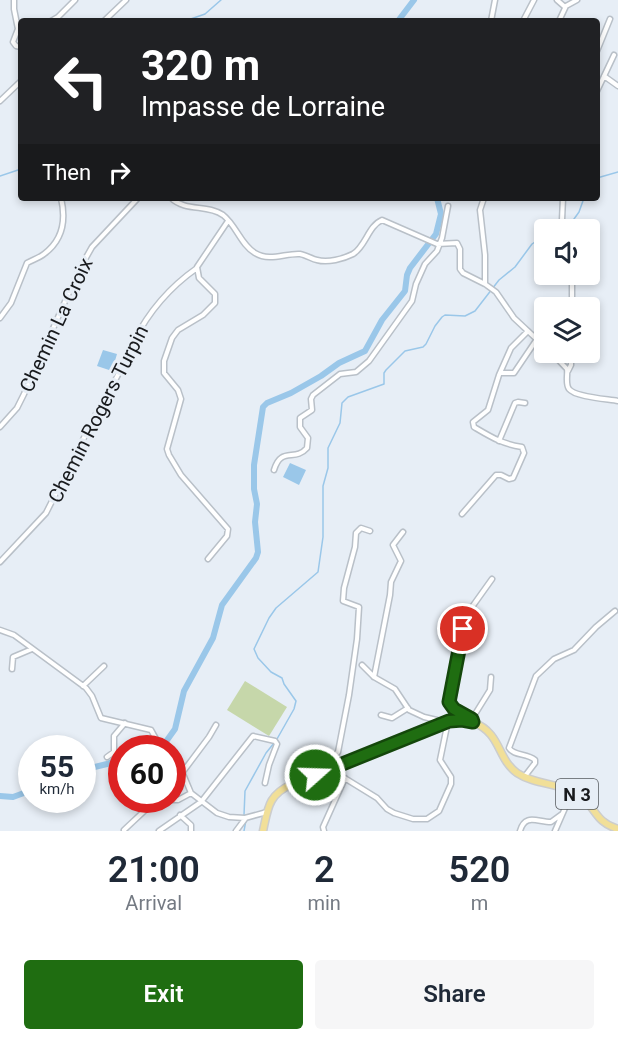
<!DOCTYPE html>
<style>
:root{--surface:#fff;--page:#f6f6f7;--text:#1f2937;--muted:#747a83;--accent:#1f6d11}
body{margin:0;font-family:Roboto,sans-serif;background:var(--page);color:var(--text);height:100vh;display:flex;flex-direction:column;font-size:22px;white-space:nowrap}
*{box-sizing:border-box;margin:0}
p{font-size:20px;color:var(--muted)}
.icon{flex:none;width:33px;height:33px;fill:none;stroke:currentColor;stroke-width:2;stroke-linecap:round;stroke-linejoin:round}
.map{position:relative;height:831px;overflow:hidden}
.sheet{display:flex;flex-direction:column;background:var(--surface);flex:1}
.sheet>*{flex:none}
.guide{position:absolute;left:18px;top:18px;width:582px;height:183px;border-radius:6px;box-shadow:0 3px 9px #0003;background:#202124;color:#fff;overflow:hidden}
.fabs{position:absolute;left:534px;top:219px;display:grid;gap:12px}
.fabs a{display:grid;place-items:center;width:66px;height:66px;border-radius:6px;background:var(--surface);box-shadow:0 3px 9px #0003;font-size:30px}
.speed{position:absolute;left:18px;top:735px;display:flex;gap:12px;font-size:30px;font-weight:700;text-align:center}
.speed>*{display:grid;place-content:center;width:78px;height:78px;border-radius:50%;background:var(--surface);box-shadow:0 3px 9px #0003;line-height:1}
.speed small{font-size:15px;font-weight:400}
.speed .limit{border:9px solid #d22;background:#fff;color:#111}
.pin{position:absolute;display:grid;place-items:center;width:51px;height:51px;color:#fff;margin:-26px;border:3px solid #fff;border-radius:50%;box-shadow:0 2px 6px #0007}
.me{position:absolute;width:66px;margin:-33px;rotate:70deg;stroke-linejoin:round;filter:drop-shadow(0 0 4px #0008)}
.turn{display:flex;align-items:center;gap:21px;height:126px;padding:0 24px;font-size:27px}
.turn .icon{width:78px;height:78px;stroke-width:2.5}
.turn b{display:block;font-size:42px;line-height:51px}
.then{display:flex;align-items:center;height:57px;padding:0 24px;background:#0003;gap:12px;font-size:22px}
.eta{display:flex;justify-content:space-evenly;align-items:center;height:102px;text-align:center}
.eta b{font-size:36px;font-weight:600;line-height:42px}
.action{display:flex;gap:12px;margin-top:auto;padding:12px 24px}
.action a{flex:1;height:69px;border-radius:6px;background:var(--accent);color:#fff;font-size:24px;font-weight:600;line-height:69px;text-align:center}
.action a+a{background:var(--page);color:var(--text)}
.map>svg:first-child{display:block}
.green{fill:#c6d7aa}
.water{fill:#9ac7e9}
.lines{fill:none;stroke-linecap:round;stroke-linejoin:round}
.stream{stroke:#9ac7e9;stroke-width:1.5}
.river{stroke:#9ac7e9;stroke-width:6}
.street-casing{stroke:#b9c0c8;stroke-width:7}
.primary-casing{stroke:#cccdcd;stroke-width:9}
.street{stroke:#fff;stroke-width:4}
.primary{stroke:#f1df98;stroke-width:6}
.route-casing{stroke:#14470b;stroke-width:15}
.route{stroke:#1f6d11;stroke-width:10}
.labels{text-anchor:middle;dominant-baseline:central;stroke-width:6;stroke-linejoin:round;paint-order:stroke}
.shield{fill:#e7eef6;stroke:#565a5e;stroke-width:1.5}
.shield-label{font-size:18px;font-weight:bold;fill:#181a1d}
.street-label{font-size:20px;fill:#181a1d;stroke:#e7eef6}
</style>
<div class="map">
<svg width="618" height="831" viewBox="0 0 618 831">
<rect width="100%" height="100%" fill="#e7eef6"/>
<path class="green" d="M245,681l42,26 -18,29 -42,-26z"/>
<path class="water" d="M103,350l14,4 -5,17 -15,-5z
M290,463l16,7 -7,15 -16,-8z"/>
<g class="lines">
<path class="stream" d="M185,21l20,-7 16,-14
M0,176l21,-7
M597,178l21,-6
M569,226l10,-14 5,-14
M277,739l17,-30 2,-8 -12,-17 -2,-6 -11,-6 -13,-14 -4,-9 15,-31 7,-10 42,-36 5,-35v-51l5,-18v-20l12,-25 2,-20 6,-6 36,-13v-11l2,-3 19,-19 18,-4 3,-3 9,-18 7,-9 3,-2 20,1 10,-5 24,-31 16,-13 17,-23 12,-8
M244,815l1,-24 21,-38 8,-10
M244,831l2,-11"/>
<path class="river" d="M398,21l16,-21
M141,748l6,-3 18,-2 10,-14 9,-38 29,-53 9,-33 34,-47 2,-6 -3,-30 2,-18 -3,-15v-24l9,-58 4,-4 24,-10 30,-17 18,-13 26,-12 17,-31 23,-29 2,-16 3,-7 26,-34 5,-20 -4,-16
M82,770l25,-6 15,-6
M0,796l13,1 19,-7"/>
<g class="street-casing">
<path id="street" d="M14,0v9l4,20 -5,13 3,4 5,1
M557,0l8,7
M51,21l7,-4 17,-17
M104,21l22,-21
M491,21l4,-21
M523,21l11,-21
M559,21l7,-15 11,-6
M597,51l13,-32
M604,76l14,10
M597,91l17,-36
M0,101l21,-20
M171,198c15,14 36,6 52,17 13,10 18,30 32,38 15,9 30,0 45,1 6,1 12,5 17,6 11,3 26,-1 36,-6 13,-8 15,-28 29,-34l55,24 20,-1 3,6v20l3,4 22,11 11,8 18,26 30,28
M484,198l-4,12 5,45v29
M563,198l-1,22 3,10
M572,274v34
M0,318l11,-15 16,-40c5,-3 12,-5 17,-9 19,-14 22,-35 17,-56
M551,352l16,17c1,5 -2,15 2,20 6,8 38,10 49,12
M568,371l3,-6v-13
M500,373h14l23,-34
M0,427l17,-19 7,-14 55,-124 13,-23 46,-49
M499,441l16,-38 3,-1 7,1
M274,470c7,-24 21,-8 33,-22l1,-10 -8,-11v-9l12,-8 -1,-11 2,-4 27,-21 16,-2 13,-11 43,-60 4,-17 9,-20 12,-13 5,-13 6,-32
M462,514l34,-39h5l8,4 4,-1 11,-25 -2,-6c-20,-3 -31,-10 -48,-20l-1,-5 15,-12 11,-35 12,-27 17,-17
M370,531l-9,-3 -5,5 -1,14 -11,41 -1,13 16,6 -2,32 -8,56 -11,57 -4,4 -7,2v4l4,2 2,6 5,4 39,24 10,11 7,4 19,6h14l12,-8 12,-27v-7l-11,-17 7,-34 -1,-4
M208,559l19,-23 1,-7 -47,-54 -12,-20 -2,-6 14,-50 -3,-9 -14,-17v-12l8,-23 6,-8 25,-15 12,-12v-9l-16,-16 -2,-11 31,-46
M0,562l46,-49 58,-115c16,-21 18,-35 30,-57 15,-30 36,-54 63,-73
M0,630l14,5 72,53 6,8 9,22 50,12 10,18
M362,665l12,12 21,12 14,21 15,7 17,4 2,3
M12,669l1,-12 19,-8
M374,677l16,-82 1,-13 10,-21 -8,-16 10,-13
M83,686l21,-20
M381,715l11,3 16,-10
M472,719l18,-29 1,-13
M472,721l-21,-15 -2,-8 18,-84 25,-35
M107,757l7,-5v-16l11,-13
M172,762l11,12 8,19 26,20 12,4 16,1 22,-6
M182,773l27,-36 7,-12
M525,776l10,-13v-3c-8,-7 -21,-4 -26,-12l27,-72 18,-17 20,-9 22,-23 19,-16
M172,800h6l13,-7
M180,815l11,10v6
M124,830l32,-30
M159,831l42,-29 52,-66 22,5 2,3 -8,21 -4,18
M236,831l9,-12
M324,831l-1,-4 22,-49
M520,831c5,-18 17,-9 31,-9l11,-8
M555,831l17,-39"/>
</g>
<g class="primary-casing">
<path id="primary" d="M315,773l12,-11
M311,775l40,-13 95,-40c9,-3 18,-3 27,0 29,12 23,35 44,51 18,12 43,10 61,21 18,12 16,28 40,35
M263,831c5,-23 5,-36 29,-47 7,-4 15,-6 22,-10"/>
</g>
<use href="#street" class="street"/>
<use href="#primary" class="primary"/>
</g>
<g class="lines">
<g class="route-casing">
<path id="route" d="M315,775l134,-54 13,-1 11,2 -1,-3 -18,-10 -5,-7 14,-73"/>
</g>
<use href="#route" class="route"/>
</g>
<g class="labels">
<rect class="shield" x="556" y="779" width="42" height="30" rx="4.5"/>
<g class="shield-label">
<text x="577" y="794">N 3</text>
</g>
<g class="street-label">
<text transform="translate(56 325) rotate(-65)">Chemin La Croix</text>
<text transform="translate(98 414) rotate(-63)">Chemin Rogers Turpin</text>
</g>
</g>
</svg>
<div class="fabs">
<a><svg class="icon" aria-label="sound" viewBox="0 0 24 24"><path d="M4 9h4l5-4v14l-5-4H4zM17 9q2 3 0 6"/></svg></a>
<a><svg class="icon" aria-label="layers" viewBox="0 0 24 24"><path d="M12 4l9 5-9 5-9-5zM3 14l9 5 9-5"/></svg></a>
</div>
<div class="speed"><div>55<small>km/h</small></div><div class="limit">60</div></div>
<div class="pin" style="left:463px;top:629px;background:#d93025"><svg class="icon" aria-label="arrive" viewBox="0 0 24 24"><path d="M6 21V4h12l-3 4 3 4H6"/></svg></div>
<svg class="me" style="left:315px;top:775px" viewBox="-20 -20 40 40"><circle r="17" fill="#1f6d11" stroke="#fff" stroke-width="3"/><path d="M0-11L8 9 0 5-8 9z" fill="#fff"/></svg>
<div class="guide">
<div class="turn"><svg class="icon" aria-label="left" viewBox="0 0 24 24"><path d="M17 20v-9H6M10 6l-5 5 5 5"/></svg><div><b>320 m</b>Impasse de Lorraine</div></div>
<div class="then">Then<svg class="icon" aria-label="right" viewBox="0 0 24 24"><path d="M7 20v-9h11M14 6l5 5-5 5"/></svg></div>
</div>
</div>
<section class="sheet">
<div class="eta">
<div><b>21:00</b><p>Arrival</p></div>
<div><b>2</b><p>min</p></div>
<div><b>520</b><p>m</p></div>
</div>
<div class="action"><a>Exit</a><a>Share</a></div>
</section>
